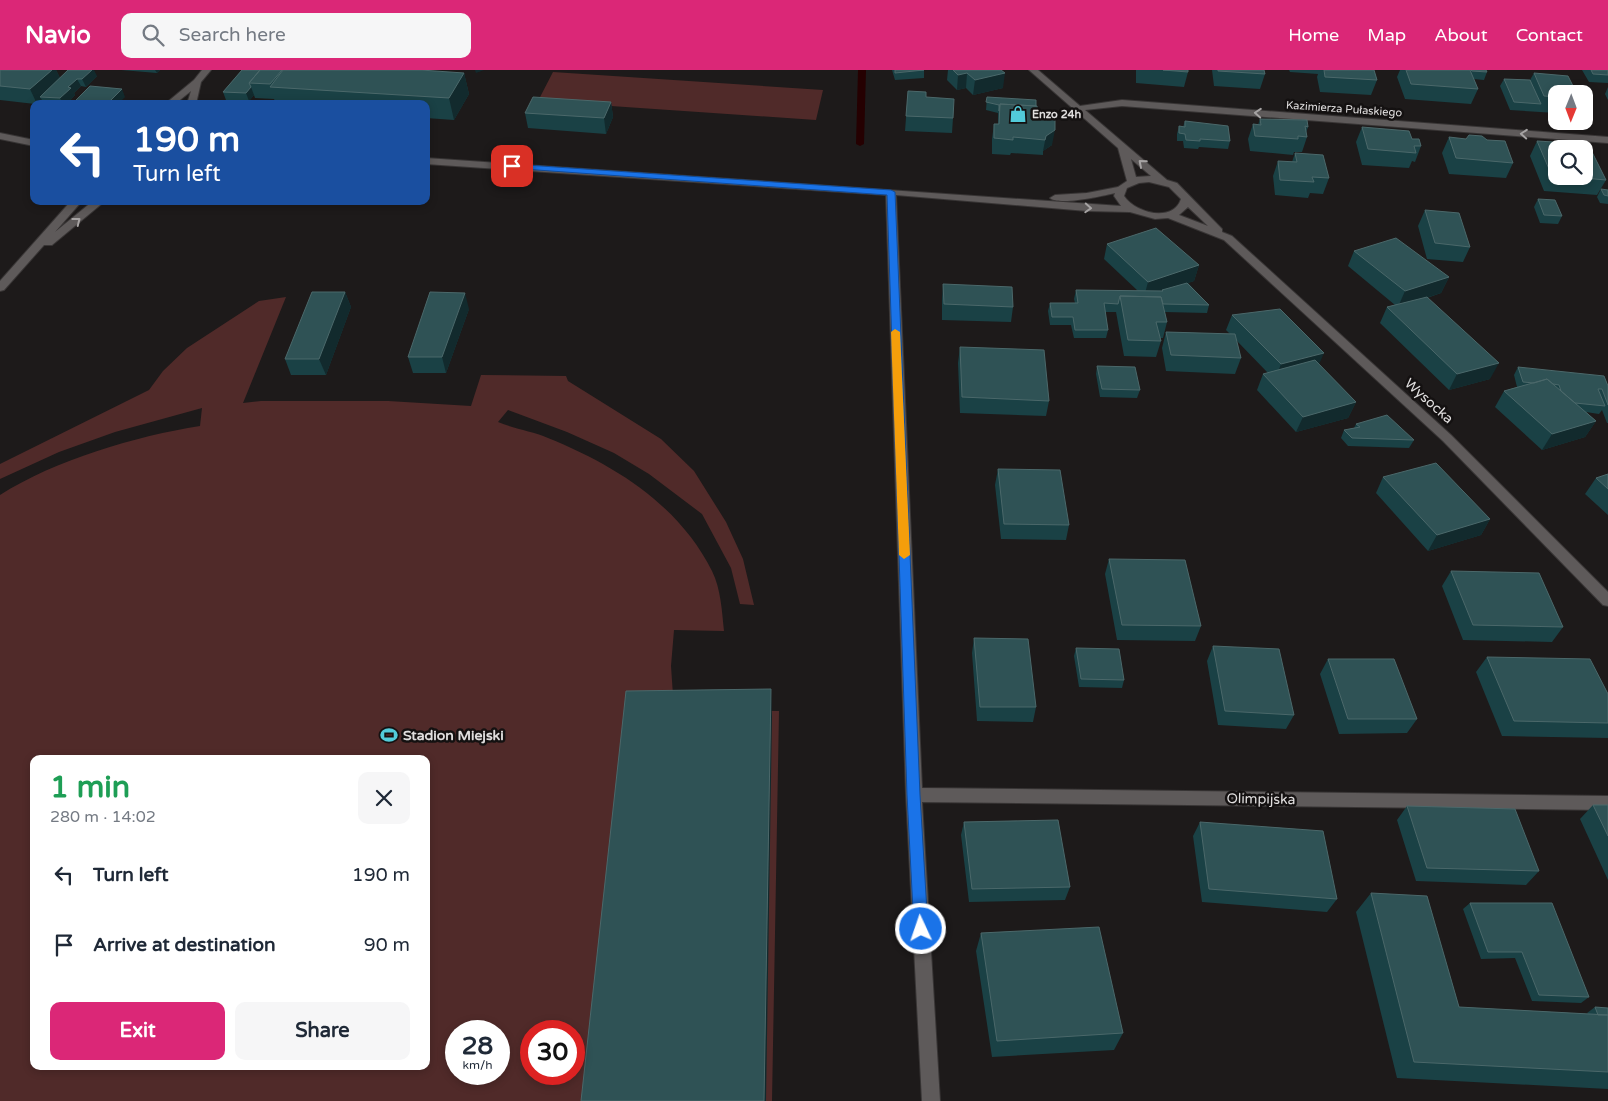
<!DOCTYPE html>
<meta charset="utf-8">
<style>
:root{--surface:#fff;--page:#f6f6f7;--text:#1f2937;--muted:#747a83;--accent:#db2777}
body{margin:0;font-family:"Varela Round",sans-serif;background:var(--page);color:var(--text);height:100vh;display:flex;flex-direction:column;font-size:19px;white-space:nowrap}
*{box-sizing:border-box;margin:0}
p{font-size:16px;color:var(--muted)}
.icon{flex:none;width:28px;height:28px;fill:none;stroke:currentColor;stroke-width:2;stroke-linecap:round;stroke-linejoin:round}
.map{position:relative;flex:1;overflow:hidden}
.drawer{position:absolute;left:30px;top:685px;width:400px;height:315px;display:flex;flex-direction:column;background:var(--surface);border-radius:10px;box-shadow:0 2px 8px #0003}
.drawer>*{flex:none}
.hud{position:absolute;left:30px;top:30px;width:400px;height:105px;border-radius:10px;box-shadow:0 2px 8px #0003;background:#1a4fa0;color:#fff;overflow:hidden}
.needle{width:32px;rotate:181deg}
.fabs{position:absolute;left:1548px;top:15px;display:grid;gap:10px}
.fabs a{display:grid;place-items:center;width:45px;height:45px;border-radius:10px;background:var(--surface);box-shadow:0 2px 8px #0003;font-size:25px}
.speed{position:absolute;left:445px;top:950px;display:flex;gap:10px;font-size:25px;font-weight:700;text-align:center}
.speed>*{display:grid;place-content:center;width:65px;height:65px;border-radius:50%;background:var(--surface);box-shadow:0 2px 8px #0003;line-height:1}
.speed small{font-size:12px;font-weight:400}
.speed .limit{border:8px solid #d22;background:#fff;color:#111}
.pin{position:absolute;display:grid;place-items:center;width:42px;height:42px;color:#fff;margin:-21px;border-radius:10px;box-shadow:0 2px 8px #0006}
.me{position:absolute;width:55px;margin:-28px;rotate:357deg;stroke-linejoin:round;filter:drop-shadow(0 0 4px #0008)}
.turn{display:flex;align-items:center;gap:18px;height:105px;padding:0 20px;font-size:22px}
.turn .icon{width:65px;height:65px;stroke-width:2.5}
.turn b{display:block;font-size:35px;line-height:42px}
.round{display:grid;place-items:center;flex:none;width:52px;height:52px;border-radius:10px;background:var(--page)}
.headline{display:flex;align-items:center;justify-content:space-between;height:85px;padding:0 20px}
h1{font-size:30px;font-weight:800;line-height:38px;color:#1e9e55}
.primary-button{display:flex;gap:10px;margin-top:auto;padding:10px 20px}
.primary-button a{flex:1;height:58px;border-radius:10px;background:var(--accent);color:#fff;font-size:20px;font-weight:800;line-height:58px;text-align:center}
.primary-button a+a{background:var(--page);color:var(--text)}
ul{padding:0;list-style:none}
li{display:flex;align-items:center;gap:15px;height:70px;padding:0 20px}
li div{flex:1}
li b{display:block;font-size:19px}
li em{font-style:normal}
header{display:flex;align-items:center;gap:30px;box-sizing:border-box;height:70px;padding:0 25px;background:var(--accent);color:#fff}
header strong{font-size:24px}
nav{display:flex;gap:28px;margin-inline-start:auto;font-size:18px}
.search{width:350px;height:45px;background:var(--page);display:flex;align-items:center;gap:12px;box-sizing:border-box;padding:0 18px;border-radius:10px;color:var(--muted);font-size:19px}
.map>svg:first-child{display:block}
.green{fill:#502a29;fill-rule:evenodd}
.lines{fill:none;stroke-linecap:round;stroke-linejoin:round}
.stream{fill:#250001;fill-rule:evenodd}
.minor-casing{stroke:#383535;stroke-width:2}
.tertiary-casing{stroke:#383535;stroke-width:2}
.minor{fill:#5e5a5a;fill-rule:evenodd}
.tertiary{fill:#5e5a5a;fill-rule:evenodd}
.wall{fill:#1a4145}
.shaded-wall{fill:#122a2d}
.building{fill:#2f5255;stroke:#4b686a}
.oneway{stroke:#a6a3a3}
.route{fill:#1a73e8;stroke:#114b97}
.slow{fill:#f59e0b}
.labels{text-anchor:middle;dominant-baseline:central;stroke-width:5;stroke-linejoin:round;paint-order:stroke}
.far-street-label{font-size:11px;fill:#e0dede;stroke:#141111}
.far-poi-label{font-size:11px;font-weight:bold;fill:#e0dede;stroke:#141111;text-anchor:start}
.street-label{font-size:14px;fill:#e0dede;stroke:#141111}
.poi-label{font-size:14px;font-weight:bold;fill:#e0dede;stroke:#141111;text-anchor:start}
</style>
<header>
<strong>Navio</strong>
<div class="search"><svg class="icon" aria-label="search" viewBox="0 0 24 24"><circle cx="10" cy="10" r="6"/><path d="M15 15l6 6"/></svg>Search here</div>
<nav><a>Home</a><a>Map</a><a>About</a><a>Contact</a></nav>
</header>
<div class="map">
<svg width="1608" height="1031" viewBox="0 0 1608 1031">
<rect width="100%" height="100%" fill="#1d1a1a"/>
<path class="green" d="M553,2l270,18 -7,30 -278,-19z
M286,227l-43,106 18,-2h127l83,5 10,-31 85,1 2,5 93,58 33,32 32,51 17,37 11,46 -14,-1 -9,-36 -29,-54 -53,-40 -35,-21 -47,-21 -59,-22 -10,12c16,7 34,9 50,16 67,27 131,67 164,133 9,18 10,41 12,60l-50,-1 -3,36 3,44 105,1 -7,390h-772v-606c55,-35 136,-59 200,-69l2,-18 -87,24 -56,20 -59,27v-15l149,-74 14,-19 24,-23 72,-47zM34,689h392v307h-392zM456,961h43v43h-43zM531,961h43v43h-43z"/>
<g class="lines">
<path class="stream" d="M858,0h8l-2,74 -4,2 -4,-2z"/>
<g class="minor-casing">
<path id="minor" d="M1029,0h9l42,36 42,-6 486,37v6l-486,-37 -37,4 82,70 10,3 45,46v3l10,4 219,199 157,157v14l-5,-1 -160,-164 -219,-201 -56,-22 -13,1 -25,-7 -43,-1 -191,-16 26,593 686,8v14l-686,-8 18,299h-18l-16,-306 -20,-600 -460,-31v-6l695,48 -7,-10 1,-3c-13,3 -55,13 -65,5l5,-3 32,-2 31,-6 9,-6 -9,-33zM1131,89l20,17 -15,1zM1149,112l20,5 12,12c-8,24 -46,14 -57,-3l3,-8 12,-5zM1188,137l20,19 -29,-11z"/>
</g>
<g class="tertiary-casing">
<path id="tertiary" d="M202,0h9l-10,12 -5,22h-9l4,-13 -16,13h-10l29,-24z
M0,63l34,7v6l-34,-7z
M71,131h11l-27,31 38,-31h12l-53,44h-8l-40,45 -4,1v-10z"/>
</g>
<use href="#minor" class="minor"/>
<use href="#tertiary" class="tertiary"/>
</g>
<path class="wall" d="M0,0h56l4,8 37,-2 -11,11 -5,-1 -7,7 1,2 -8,9h-23l-2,-4 -4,4h-3l-35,-4z
M121,0h39l-3,3z
M242,0l222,3 5,21 -15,26 -28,-2v-14h-150l-2,-5 -19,-1 -1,-3 -5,6 -23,-1 -3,-8z
M892,0h32v8l-29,2z
M948,0h53l2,18 -30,7 -7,-7 -9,2 -10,-10z
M1136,0h52v2l-4,15 -48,-4z
M1212,0h52l1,4 -5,15 -46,-3z
M1289,0h85l3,10 -6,15 -51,-3 -3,-15 1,-3 -28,-2z
M1400,0h86l1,2 -3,8 -10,-1 4,10 -7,15 -66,-5 -8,-22z
M1582,0h26v13l-19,-1z
M1534,3l22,21v19l-46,-3 -10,-24 4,-7 26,1z
M1608,17v13l-3,-6z
M908,21l18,6 27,21 -1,15 -47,-2z
M987,27l49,9 2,12 14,27 -9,6v4l-32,-2 -1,2 -18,-1v-15l2,-15h4v-11l-12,-3z
M611,32l2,15 -7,17 -78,-6 -3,-15z
M1260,49l48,8 -2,6 1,4 -5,15h-8l-1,3 -43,-4 -2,-12 5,-15 5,1z
M1185,51l45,20 -2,8 -29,-2 -1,2 -14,-1 -1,-7h-6v-7l2,-8 4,1z
M1362,57l50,12 9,7 -6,16 -3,-1 -3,7 -47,-3 -6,-23z
M1449,67l64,26 -7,15 -57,-4 -7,-21z
M1537,71l69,39 -9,15 -53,-4 -14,-35z
M1295,83l34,25 -6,16 -13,-1 -2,5 -33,-3 -2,-19 5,-15 14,1z
M1601,119l7,1v14l-8,-1 -3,-6z
M1538,129l24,17 -4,8 -18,-1 -6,-16z
M1425,140l45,37 -7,15 -36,-3 -9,-33z
M1107,174l92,21 -5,16 -6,2 21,22 -2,8 -42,-1 2,10 -4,16h-3l1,3 -5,16 -32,-1 -8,-44h-11l3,18 -2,8h-32l-3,-13h-21l-2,-14 2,-8h25l-1,-4 2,-9 62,1 -34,-32z
M1354,181l95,26 -8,16 -14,5 63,81 -41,11 -69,-67 7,-16 8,-2 -47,-39z
M943,214l70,23 -2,15 -69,-2v-20z
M345,222l6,15 -25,68h-35l-6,-16z
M469,239l-23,64h-33l-5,-16z
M1232,245l87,50 37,37 -8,16 -52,14 -39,-42 6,-16 5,-1 -32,-33 5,18 -6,16 -69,-3 -4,-23 4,-16 64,2 -4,-4z
M960,277l89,54 -3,15 -86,-3 -2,-50z
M1097,296l43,24 -3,8 -37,-1 -4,-23z
M1518,297l90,19v37h-1l-5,-13 -3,4 -13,-2 10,9 -11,16 -43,13 -47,-43 9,-16 13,-4 -3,-12z
M1356,354l58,16 -5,8 -61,-2 -7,-8 3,-8 10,-2z
M998,399l71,56 -3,15 -65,-1 -6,-54z
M1608,404v41l-23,-21 11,-16z
M1383,407l107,42 -9,16 -53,16 -52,-58z
M1109,489l92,67 -6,15 -78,-1 -12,-66z
M1451,501l112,56 -11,15 -89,-2 -21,-54z
M974,568l62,69 -3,15 -56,-1 -5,-68z
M1213,576l81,69 -8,14 -68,-4 -11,-64z
M1076,578l48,32 -2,8 -43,-1 -5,-31z
M1487,587l121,66v15l-106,-2 -26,-64z
M1328,589l89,60 -10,14 -68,1 -19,-60z
M1593,735h15v75l-28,-61z
M1407,736l132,65 -13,14 -110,-4 -19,-61z
M964,752l106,65 -5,13 -96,2 -8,-67z
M1200,752l137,77 -10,13 -125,-10 -9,-66z
M1371,823l88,114 129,7 -1,-1 8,-6 13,1v81l-211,-11 -41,-166z
M1470,833l119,94 -8,6 -49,-2 -17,-43 -34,1 -18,-50z
M981,863l142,100 -9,17 -122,7 -16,-106z"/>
<path class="shaded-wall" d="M52,0h4l6,12 -22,15 2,3 -5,4 -7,-15z
M92,0h2l3,6 -11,11 -4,-8z
M155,0h5l-3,3z
M475,0h9l-8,3z
M464,3l5,21 -15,26 -5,-22z
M967,3l-1,15 -9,2 1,-15z
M1005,3l-2,15 -30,7 2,-15z
M77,9l4,7 -7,7 1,2 -8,9h-4l-3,-6 8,-11z
M251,17l3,8 -5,6 -3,-8z
M122,19l3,8 -7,7h-11z
M611,32l2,15 -7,17 -2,-16z
M1055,60l-3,15 -9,6 3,-15z
M1199,195l-5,16 -31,10 -1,-1 -1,2 -17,5 4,-15z
M1449,207l-8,16 -43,14 7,-16z
M345,222l6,15 -25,68 -7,-16z
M465,223l4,16 -23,64 -4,-16z
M1324,283l-7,16 -42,11 6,-16z
M1499,293l-9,16 -41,11 8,-16z
M1356,332l-8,16 -52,14 7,-15z
M1596,351l-11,16 -43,13 10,-16z
M1490,449l-9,16 -53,16 9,-16z
M771,619l1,27 -6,385h-2z"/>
<path class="building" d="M0,0h52l-22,19 -30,-3z
M68,0h24l-10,9h-5l-9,8 3,1 -11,10 -20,-1z
M242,0h18l-11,13 2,4 -5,6 -23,-1z
M260,0h22l-12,14 -21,-1z
M283,0h138l43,3 -15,25 -179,-11z
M895,0h29l-29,3z
M953,0h48l4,3 -30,7 -8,-7 -9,2z
M1163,0h25v2z
M1218,0h46l1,4 -47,-3z
M1324,0h50l3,10 -52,-3z
M1406,0h64l8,19 -67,-5z
M1471,0h15l1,2 -15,-1z
M1591,0h17v5l-15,-1z
M1534,3l34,3 9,18h-21v3l-12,-1z
M1504,9l26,1 11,24 -27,-2z
M90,16l32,3 -15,15h-35z
M908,21l18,1v5l28,2 -1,19 -47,-2z
M533,27l78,5 -7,16 -79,-5z
M987,27l49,3v6l-36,-2 -1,7v-6l-13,-3z
M1000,34l37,2 1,12 17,1v11l-9,6 -1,4 -32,-3v3l-19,-2v-14h5z
M1260,49l47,1 1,7 -3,-1 2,11 -9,-1v3l-43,-3 -2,-12 8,1z
M1185,51l43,5 2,15 -30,-2v2l-14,-1 -1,-6 -6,-1v-7l6,1z
M1362,57l47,4 3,8h7l2,7h-7l2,7 -48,-4z
M1469,65l13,1 5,4 18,1 8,22 -57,-5 -7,-21 17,2z
M1537,71l51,3 18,36 -46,-4h24v-27h-28v27h-4z
M1295,83l28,2 6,23 -17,-1 2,5 -34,-2 -2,-19 19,1z
M1601,119l7,1v6l-4,-1z
M1538,129l17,1 7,16 -18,-1z
M1425,140l34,3 11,34 -35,-4z
M1156,158l43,37 -51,17 -41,-38z
M1396,168l53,39 -44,14 -51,-40z
M1187,213l22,22 -46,-1 -2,-7 -41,-1 -2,8 -14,-1 4,27h-33l-2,-13h-21l-2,-14h28l-2,-13 87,1 -1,-1z
M943,214l69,3 1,20 -69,-3z
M312,222h33l-26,67h-34z
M430,222l35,1 -23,64h-34z
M1120,226l41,1 6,25h-11l5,19 -33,-1z
M1427,227l72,66 -42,11 -70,-67z
M1280,239l44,44 -43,11 -49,-49z
M1166,262l69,2 6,24 -70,-3z
M960,277l84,3 5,51 -87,-4z
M1315,290l41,42 -53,15 -40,-43z
M1097,296l38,1 5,23 -38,-1z
M1518,297l86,9 4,10v19l-6,-16h-4l7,17 -30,-3 -14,-12 -2,-6 -6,-1 -6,-5 -13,4 -11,-1z
M1547,309l49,42 -44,13 -48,-43z
M1387,345l27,25 -62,-2 -8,-8 16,-3 -4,-3z
M1436,393l54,56 -53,16 -54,-58z
M998,399l62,1 9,55 -65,-1z
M1608,404v15l-12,-11z
M1109,489l76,1 16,66 -79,-1z
M1451,501l88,2 24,54 -90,-2z
M974,568l54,1 8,68h-56z
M1213,576l66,3 15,66 -69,-4z
M1076,578l43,1 5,31 -43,-1z
M1487,587l103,2 18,35v29l-94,-2z
M1328,589h66l23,60h-69z
M771,619l-7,412h-183l45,-410z
M1593,735h15v31z
M1407,736l108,3 24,62 -112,-3z
M1058,750l12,67 -98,2 -8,-67z
M1200,752l123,9 14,68 -128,-10z
M1371,823l56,3 32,111 149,8v57l-194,-10z
M1470,833h82l37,94 -50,-2 -17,-43h-34z
M1099,857l24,106 -126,8 -16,-108z
M1595,937l13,1v7h-10z"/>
<defs><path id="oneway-chevron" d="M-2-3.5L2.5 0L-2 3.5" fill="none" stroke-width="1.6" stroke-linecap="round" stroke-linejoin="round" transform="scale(1.25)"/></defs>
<g class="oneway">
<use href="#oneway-chevron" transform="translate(1258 43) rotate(-176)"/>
<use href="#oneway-chevron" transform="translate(1524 64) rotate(-176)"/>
<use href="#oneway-chevron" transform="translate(1142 93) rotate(-139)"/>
<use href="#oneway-chevron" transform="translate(1088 138) rotate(3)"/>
<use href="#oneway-chevron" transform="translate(77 151) rotate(-38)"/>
</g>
<path class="route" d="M512,94l379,26 4,2 25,603 8,134 -2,4 -5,2 -5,-2 -2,-4 -7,-134 -20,-600 -378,-27 -1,-2z"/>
<path class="slow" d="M895,259l5,3 10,223 -6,4 -5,-4 -8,-223z"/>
<defs>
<g id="shop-bare" transform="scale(1.35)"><path d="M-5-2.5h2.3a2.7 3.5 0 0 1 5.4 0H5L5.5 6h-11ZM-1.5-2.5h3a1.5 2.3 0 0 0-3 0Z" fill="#52cbd9" stroke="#141111" stroke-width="2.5" paint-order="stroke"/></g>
<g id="stadium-bare" transform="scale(1.35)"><path d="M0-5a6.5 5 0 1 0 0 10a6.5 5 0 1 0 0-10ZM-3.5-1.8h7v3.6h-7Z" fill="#52cbd9" stroke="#141111" stroke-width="2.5" paint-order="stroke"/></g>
</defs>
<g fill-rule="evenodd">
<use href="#shop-bare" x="1018" y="44"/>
<use href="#stadium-bare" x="389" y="665"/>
</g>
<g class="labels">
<g class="far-street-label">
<text transform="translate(1344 39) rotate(4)">Kazimierza Pułaskiego</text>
</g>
<g class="far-poi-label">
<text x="1032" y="44">Enzo 24h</text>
</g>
<g class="street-label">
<text transform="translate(1429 331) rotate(42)">Wysocka</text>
<text transform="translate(1261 729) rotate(1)">Olimpijska</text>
</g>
<g class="poi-label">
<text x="403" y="665">Stadion Miejski</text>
</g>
</g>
</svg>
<div class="fabs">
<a><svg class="needle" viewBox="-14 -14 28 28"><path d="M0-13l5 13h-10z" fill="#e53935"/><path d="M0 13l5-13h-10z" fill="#747a83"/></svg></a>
<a><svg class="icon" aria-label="search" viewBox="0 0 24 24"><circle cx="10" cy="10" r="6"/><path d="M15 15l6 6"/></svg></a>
</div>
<div class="speed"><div>28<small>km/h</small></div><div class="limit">30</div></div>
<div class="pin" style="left:512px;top:96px;background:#d93025"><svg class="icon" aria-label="arrive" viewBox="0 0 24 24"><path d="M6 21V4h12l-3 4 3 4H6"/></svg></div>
<svg class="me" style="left:921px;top:859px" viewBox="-20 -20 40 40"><circle r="17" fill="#1a73e8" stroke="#fff" stroke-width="3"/><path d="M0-11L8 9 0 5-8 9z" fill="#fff"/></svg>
<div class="hud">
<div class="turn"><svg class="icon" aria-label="left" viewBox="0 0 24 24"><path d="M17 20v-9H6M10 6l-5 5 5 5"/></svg><div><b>190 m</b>Turn left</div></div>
</div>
<section class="drawer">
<div class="headline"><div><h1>1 min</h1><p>280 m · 14:02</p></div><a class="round"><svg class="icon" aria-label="close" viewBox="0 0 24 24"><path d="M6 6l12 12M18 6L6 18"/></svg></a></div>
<ul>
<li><svg class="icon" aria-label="left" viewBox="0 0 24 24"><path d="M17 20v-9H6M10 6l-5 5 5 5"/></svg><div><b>Turn left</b></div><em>190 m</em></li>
<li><svg class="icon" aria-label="arrive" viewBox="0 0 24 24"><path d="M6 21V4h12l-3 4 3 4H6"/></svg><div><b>Arrive at destination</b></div><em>90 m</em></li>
</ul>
<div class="primary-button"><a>Exit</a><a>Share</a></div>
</section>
</div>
